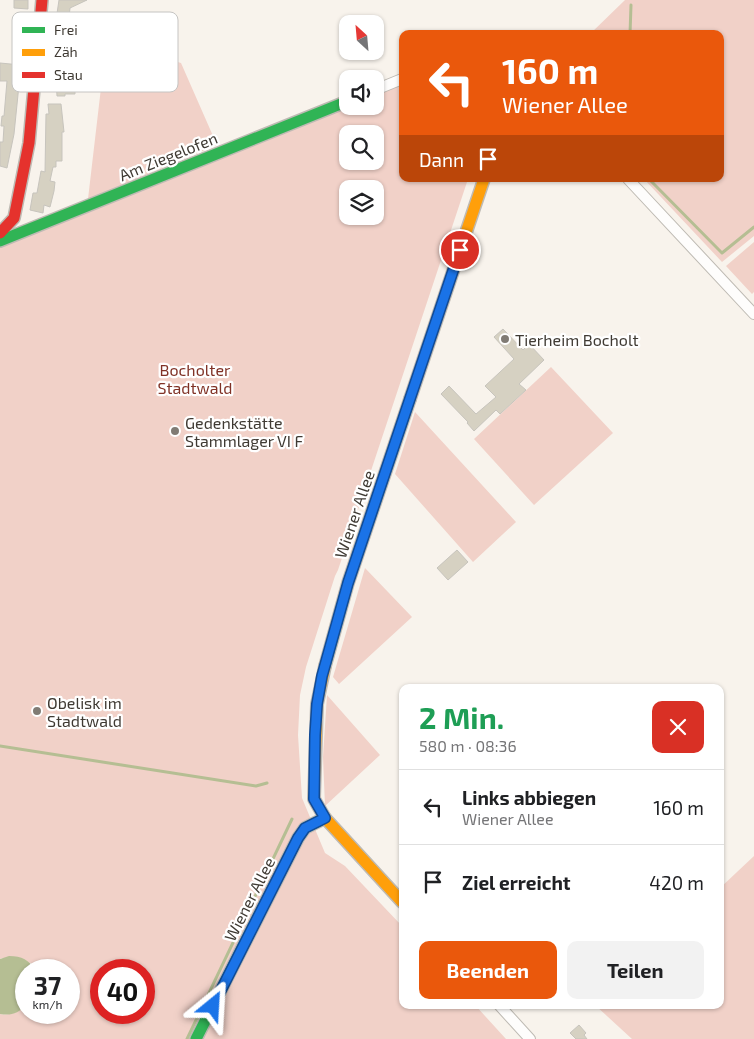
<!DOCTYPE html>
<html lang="de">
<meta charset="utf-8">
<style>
:root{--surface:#fff;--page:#f2f2f2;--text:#202124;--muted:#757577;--line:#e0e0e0;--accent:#ea580c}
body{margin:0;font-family:"Exo 2",sans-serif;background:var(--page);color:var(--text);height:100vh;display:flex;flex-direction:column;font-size:19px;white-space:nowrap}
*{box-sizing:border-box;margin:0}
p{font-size:16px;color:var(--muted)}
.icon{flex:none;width:28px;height:28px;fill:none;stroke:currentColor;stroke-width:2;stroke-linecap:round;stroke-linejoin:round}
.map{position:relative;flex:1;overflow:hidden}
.panel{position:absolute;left:399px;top:684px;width:325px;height:325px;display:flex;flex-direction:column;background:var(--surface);border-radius:10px;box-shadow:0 1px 4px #0004}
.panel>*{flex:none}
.hud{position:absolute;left:399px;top:30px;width:325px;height:152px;border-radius:10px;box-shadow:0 1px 4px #0004;background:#ea580c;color:#fff;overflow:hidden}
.needle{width:32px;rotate:334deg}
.fabs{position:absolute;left:339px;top:15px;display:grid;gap:10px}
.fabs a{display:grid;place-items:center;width:45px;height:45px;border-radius:10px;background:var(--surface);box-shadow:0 1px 4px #0004;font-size:25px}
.speed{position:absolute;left:15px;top:959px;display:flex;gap:10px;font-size:25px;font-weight:700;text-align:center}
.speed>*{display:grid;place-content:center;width:65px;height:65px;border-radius:50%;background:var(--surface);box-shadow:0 1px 4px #0004;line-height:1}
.speed small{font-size:12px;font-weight:400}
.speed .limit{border:8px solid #d22;background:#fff;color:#111}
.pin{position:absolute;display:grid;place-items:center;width:42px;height:42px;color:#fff;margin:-21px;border:2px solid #fff;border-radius:50%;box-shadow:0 1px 5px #0007}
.me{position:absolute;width:55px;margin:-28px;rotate:27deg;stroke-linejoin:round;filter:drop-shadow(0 0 4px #0008)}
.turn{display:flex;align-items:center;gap:18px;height:105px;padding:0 20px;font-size:22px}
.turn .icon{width:65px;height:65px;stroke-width:2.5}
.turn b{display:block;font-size:35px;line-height:42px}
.then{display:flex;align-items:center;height:48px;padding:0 20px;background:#0003;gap:10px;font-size:19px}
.round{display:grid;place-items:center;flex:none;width:52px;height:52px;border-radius:10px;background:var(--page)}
.overview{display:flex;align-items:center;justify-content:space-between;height:85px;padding:0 20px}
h1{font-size:30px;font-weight:700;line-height:38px;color:#1e9e55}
.cta{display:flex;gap:10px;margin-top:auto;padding:10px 20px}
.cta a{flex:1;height:58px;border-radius:10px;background:var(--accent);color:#fff;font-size:20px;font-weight:700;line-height:58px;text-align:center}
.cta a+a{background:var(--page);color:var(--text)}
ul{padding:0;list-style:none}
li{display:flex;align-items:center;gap:15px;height:75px;padding:0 20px;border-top:1px solid var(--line)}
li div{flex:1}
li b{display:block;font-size:19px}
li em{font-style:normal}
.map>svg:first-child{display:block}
.green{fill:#f1d1c8;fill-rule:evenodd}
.water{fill:#b5be93}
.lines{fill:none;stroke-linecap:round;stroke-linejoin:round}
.stream{stroke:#b5be93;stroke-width:3}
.building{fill:#d6d1c2;stroke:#c7c4bd}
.street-casing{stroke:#bebab3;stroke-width:12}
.fast-casing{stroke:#bebab3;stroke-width:14}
.slow-casing{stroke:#bebab3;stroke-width:14}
.jam-casing{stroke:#bebab3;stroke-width:14}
.street{stroke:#fefdfc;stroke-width:10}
.fast{stroke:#30b455;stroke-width:11}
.slow{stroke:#ff9f0a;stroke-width:11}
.jam{stroke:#e5322d;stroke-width:11}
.route-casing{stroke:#114b97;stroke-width:12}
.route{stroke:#1a73e8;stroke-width:9}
.poi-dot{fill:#807b74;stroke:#fff;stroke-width:2}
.labels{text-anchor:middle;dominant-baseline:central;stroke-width:4.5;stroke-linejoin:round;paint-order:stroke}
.street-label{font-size:16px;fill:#3f3a33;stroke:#fff}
.poi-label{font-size:16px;fill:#3f3a33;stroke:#fff;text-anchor:start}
.park-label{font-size:16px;fill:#803226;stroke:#fff}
.key{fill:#fff;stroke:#c5c4c2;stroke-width:1}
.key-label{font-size:14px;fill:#3f3a33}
</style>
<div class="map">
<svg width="754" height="1039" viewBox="0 0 754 1039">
<rect width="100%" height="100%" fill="#f8f3ec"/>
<path class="green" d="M625,0h129v236l-32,26 -78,-83h76v-145h-130z
M119,44l62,19 36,82 -129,54 18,-154z
M402,83v96h66l-130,391 -3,6 -29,91 -6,28 -2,40 4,63 23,55 20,13 57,60v79h73l31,34h-506v-25c10,2 19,-2 26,-9v7h43v-42h-34l-4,-7 -29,-5 -2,1v-713l348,-140h27v-12zM348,134h27v27h-27zM348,189h27v27h-27zM101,970h43v42h-43z
M754,242v50l-2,2 -26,-28z
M551,367l62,66 -79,72 -60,-66z
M415,412l101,110 -43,40 -78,-88z
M365,568l47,49 -73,67 -6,-7z
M327,695l53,60 -55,51 -2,-49z
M754,856v183h-122l-37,-34h125v-117z"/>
<path class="water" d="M9,956c13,0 20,4 26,14h-9v35c-7,8 -15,11 -26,9v-55z"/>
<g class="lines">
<path class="stream" d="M630,34l1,-29
M649,179l73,74 32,-26
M0,746l256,40 11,-3
M187,1039l105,-220"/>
</g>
<path class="building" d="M14,0h14v9l-14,-1z
M59,0h28l-17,8 -3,28h11l1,14h4v9h-5v14h-2v6h-1v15h-10v2h-8l-3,-49h-2z
M0,63l21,2 -7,69 -7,34 -7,-2v-24h3l1,-16h-3l1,-10h2l3,-35h-7z
M48,104h13l3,28h-2v29h-6v6h-3l-3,14 5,1 -1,9 -4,16 -6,-2 -1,8 -13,-3 3,-17h4l4,-22 4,1 1,-58h3z
M503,329l20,21 6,-6 15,16 -25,24 7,6 -26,24 -4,-4 -22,21 -7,-8 1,-1 -27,-28 8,-8 27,28 20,-17 -11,-11 29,-27 -20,-22z
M457,550l11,12 -20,18 -11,-12z
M579,1025l7,8 -2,2 3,4h-11l-6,-6z"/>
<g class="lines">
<g class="street-casing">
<path id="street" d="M375,90l27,-11
M628,179l126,135
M499,1005l31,34"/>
</g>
<g class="fast-casing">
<path id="fast" d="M0,241l348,-140
M325,666l23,-83 62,-184
M196,1039l102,-201 7,-10 20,-10"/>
</g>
<g class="slow-casing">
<path id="slow" d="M410,399l74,-220
M325,666l-8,38 -3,95 11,19 77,84"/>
</g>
<g class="jam-casing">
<path id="jam" d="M0,233l14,-15 15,-75 13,-143"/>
</g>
<use href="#street" class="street"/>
<use href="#fast" class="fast"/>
<use href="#slow" class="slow"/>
<use href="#jam" class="jam"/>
</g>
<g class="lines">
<g class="route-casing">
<path id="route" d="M213,1006l85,-168 7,-10 20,-10 -11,-19 1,-64 2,-31 5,-28 26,-93 112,-333"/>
</g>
<use href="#route" class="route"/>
</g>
<g class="poi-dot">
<circle cx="505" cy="339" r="5"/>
<circle cx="175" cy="431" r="5"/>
<circle cx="37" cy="711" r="5"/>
</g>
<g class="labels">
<g class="street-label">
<text transform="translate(168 156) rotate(-22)">Am Ziegelofen</text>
<text transform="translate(354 514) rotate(-71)">Wiener Allee</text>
<text transform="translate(249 899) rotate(-63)">Wiener Allee</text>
</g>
<g class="poi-label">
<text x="515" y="339">Tierheim Bocholt</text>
<text x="185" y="422">Gedenkstätte<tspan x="185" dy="18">Stammlager VI F</tspan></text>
<text x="47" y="702">Obelisk im<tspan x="47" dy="18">Stadtwald</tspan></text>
</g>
<g class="park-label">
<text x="195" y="369">Bocholter<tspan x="195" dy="18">Stadtwald</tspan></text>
</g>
</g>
<rect x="12" y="12" width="166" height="80" rx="8" class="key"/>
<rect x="22" y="27" width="23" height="6" fill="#30b455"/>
<rect x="22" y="49" width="23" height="7" fill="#ff9f0a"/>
<rect x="22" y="72" width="23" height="6" fill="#e5322d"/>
<g class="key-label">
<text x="54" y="35">Frei</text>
<text x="54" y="57">Zäh</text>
<text x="54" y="80">Stau</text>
</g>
</svg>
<div class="fabs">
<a><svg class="needle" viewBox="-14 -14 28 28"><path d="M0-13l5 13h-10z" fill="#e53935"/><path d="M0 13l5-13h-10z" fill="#757577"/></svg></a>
<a><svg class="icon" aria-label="sound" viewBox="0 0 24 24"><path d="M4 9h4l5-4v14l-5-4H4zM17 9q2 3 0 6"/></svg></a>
<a><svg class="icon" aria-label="search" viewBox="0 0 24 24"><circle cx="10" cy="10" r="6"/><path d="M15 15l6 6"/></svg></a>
<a><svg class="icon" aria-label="layers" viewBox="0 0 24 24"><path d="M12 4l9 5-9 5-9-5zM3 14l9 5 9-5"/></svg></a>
</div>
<div class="speed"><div>37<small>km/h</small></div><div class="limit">40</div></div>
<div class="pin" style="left:460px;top:250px;background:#d93025"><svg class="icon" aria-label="arrive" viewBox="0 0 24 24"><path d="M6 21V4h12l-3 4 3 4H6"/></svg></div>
<svg class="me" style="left:213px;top:1006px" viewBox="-20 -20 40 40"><path d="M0-17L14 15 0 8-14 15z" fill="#1a73e8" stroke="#fff" stroke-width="4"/></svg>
<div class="hud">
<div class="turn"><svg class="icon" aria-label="left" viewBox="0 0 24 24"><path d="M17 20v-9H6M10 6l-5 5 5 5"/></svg><div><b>160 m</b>Wiener Allee</div></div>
<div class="then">Dann<svg class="icon" aria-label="arrive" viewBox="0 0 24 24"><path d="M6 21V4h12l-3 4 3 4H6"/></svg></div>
</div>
<section class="panel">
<div class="overview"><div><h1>2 Min.</h1><p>580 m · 08:36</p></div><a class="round" style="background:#d93025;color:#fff"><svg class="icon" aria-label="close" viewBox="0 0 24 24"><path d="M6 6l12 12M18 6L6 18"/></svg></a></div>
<ul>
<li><svg class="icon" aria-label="left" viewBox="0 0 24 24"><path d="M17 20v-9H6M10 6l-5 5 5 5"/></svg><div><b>Links abbiegen</b><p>Wiener Allee</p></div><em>160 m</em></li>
<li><svg class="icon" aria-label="arrive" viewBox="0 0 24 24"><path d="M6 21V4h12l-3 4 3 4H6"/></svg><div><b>Ziel erreicht</b></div><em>420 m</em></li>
</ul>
<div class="cta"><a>Beenden</a><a>Teilen</a></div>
</section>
</div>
